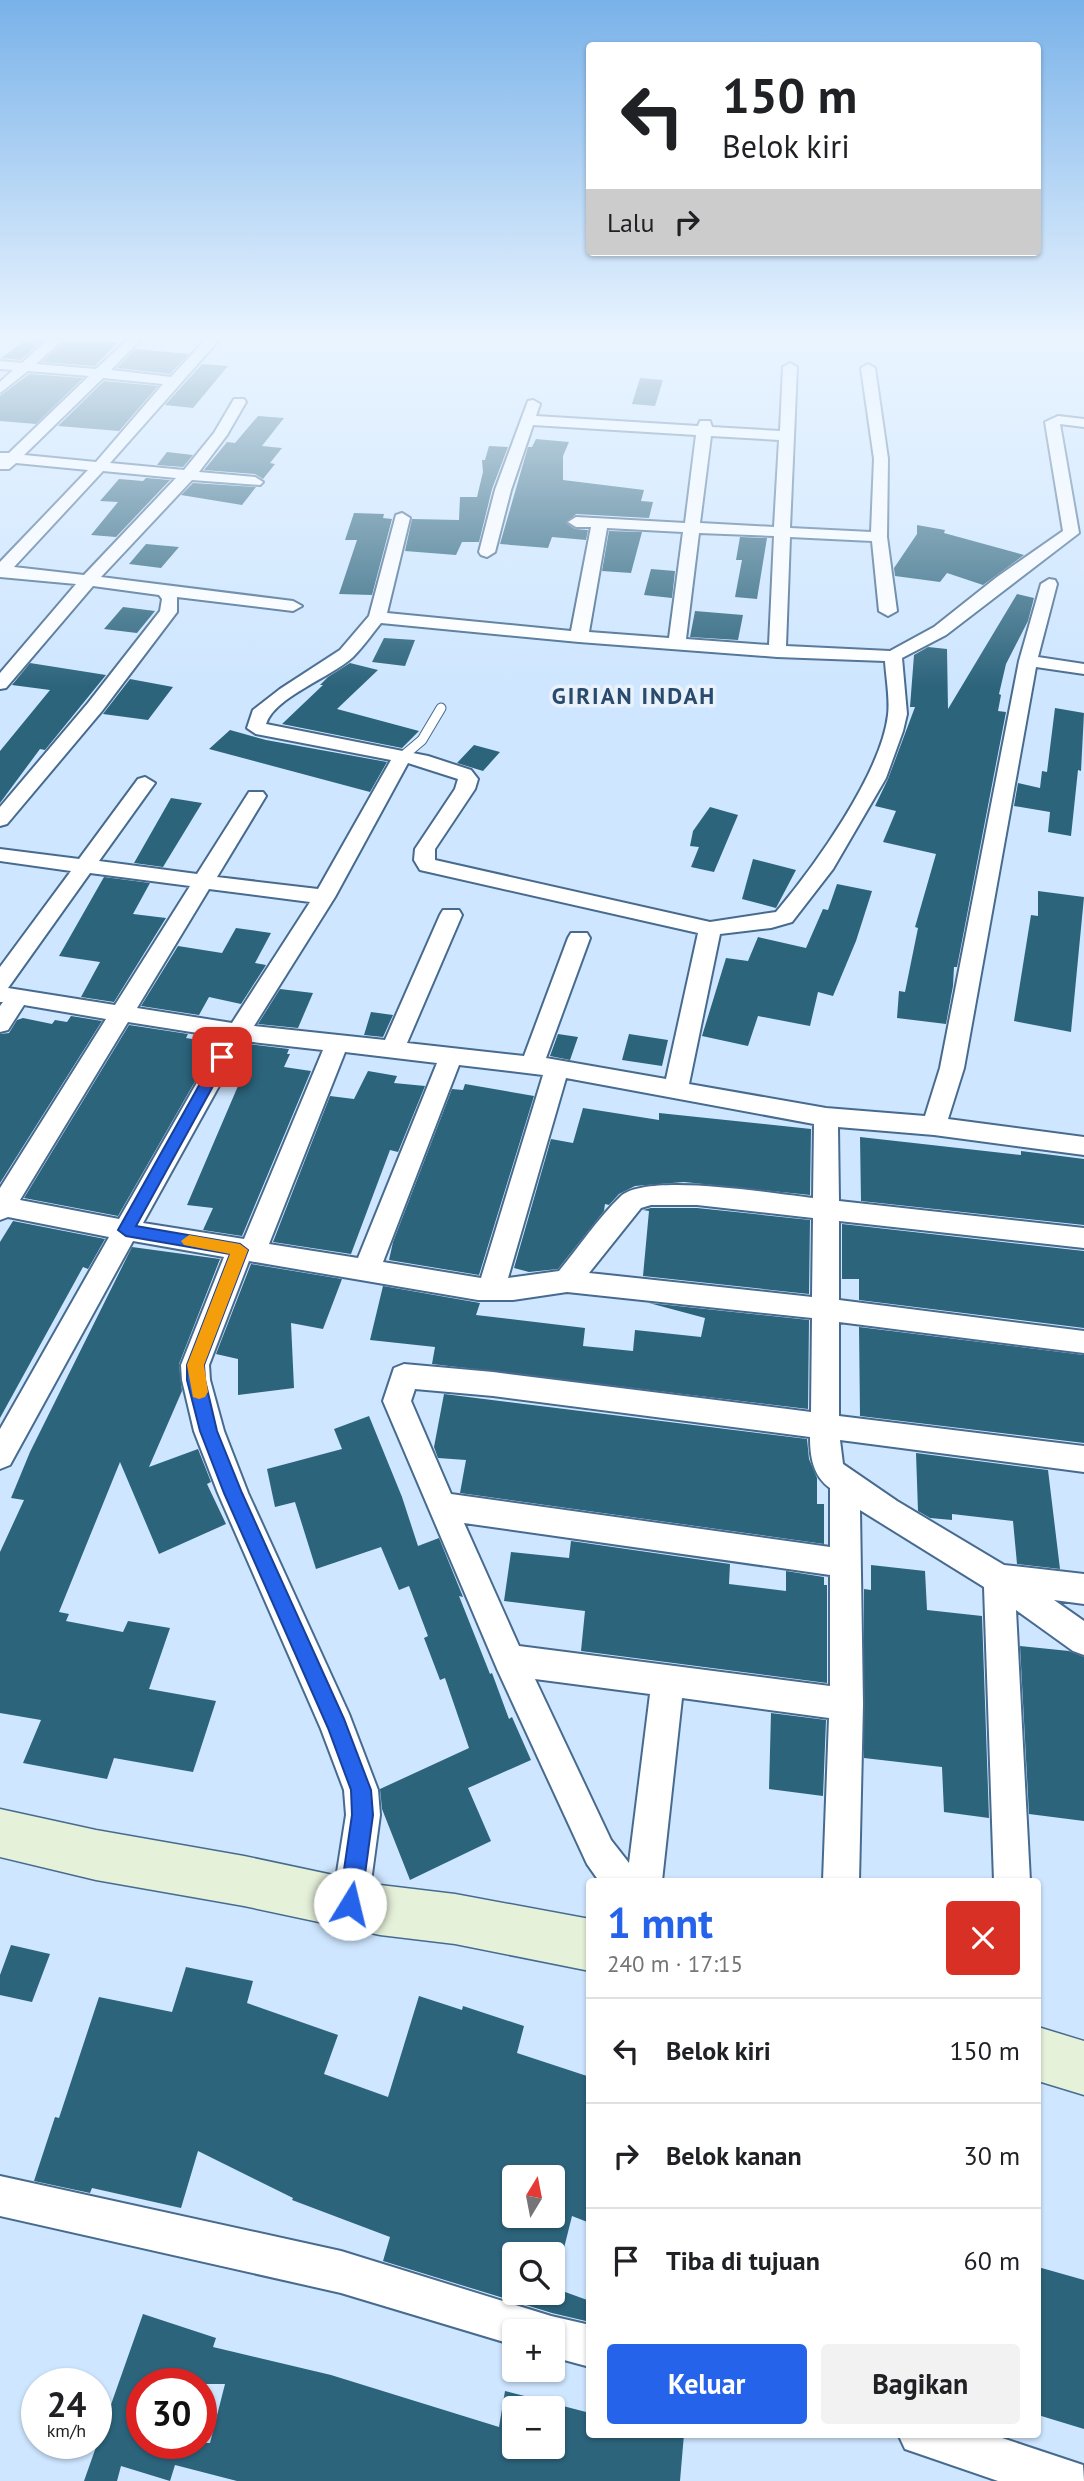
<!DOCTYPE html>
<html lang="id">
<meta charset="utf-8">
<style>
:root{--surface:#fff;--page:#f2f2f2;--text:#202124;--muted:#757577;--line:#e0e0e0;--accent:#2563eb}
body{margin:0;font-family:"PT Sans",sans-serif;background:var(--page);color:var(--text);height:100vh;display:flex;flex-direction:column;font-size:26px;white-space:nowrap}
*{box-sizing:border-box;margin:0}
p{font-size:23px;color:var(--muted)}
.icon{flex:none;width:38px;height:38px;fill:none;stroke:currentColor;stroke-width:2;stroke-linecap:round;stroke-linejoin:round}
.map{position:relative;flex:1;overflow:hidden}
.sheet{position:absolute;left:586px;top:1878px;width:455px;height:560px;display:flex;flex-direction:column;background:var(--surface);border-radius:7px;box-shadow:0 2px 5px #0004}
.sheet>*{flex:none}
.guide{position:absolute;left:586px;top:42px;width:455px;height:214px;border-radius:7px;box-shadow:0 2px 5px #0004;background:#fff;color:var(--text);overflow:hidden}
.needle{width:46px;rotate:10deg}
.controls{position:absolute;left:502px;top:2165px;display:grid;gap:14px}
.controls a{display:grid;place-items:center;width:63px;height:63px;border-radius:7px;background:var(--surface);box-shadow:0 2px 5px #0004;font-size:35px}
.speed{position:absolute;left:21px;top:2368px;display:flex;gap:14px;font-size:35px;font-weight:700;text-align:center}
.speed>*{display:grid;place-content:center;width:91px;height:91px;border-radius:50%;background:var(--surface);box-shadow:0 2px 5px #0004;line-height:1}
.speed small{font-size:18px;font-weight:400}
.speed .limit{border:10px solid #d22;background:#fff;color:#111}
.pin{position:absolute;display:grid;place-items:center;width:60px;height:60px;color:#fff;margin:-30px;border-radius:14px;box-shadow:0 4px 10px #0006}
.me{position:absolute;width:77px;margin:-38px;rotate:9deg;stroke-linejoin:round;filter:drop-shadow(0 0 5px #0008)}
.turn{display:flex;align-items:center;gap:24px;height:147px;padding:0 21px;font-size:32px}
.turn .icon{width:91px;height:91px;stroke-width:2.5}
.turn b{display:block;font-size:49px;line-height:60px}
.then{display:flex;align-items:center;height:66px;padding:0 21px;background:#0003;gap:14px;font-size:26px}
.round{display:grid;place-items:center;flex:none;width:74px;height:74px;border-radius:7px;background:var(--page)}
.head{display:flex;align-items:center;justify-content:space-between;height:119px;padding:0 21px}
h1{font-size:42px;font-weight:600;line-height:52px;color:var(--accent)}
.cta{display:flex;gap:14px;margin-top:auto;padding:14px 21px}
.cta a{flex:1;height:80px;border-radius:7px;background:var(--accent);color:#fff;font-size:28px;font-weight:600;line-height:80px;text-align:center}
.cta a+a{background:var(--page);color:var(--text)}
ul{padding:0;list-style:none}
li{display:flex;align-items:center;gap:21px;height:105px;padding:0 21px;border-top:2px solid var(--line)}
li div{flex:1}
li b{display:block;font-size:26px}
li em{font-style:normal}
.map>svg:first-child{display:block}
.building{fill:#2c647c;fill-rule:evenodd}
.lines{fill:none;stroke-linecap:round;stroke-linejoin:round}
.lane-casing{stroke:#476b8f;stroke-width:11}
.street-casing{stroke:#476b8f;stroke-width:4}
.secondary-casing{stroke:#476b8f;stroke-width:3}
.lane{stroke:#fff;stroke-width:9}
.street{fill:#fff;fill-rule:evenodd}
.secondary{fill:#e6f1da;fill-rule:evenodd}
.route{fill:#2563eb;stroke:#184099;stroke-width:2}
.slow{fill:#f59e0b}
.labels{text-anchor:middle;dominant-baseline:central;stroke-width:7;stroke-linejoin:round;paint-order:stroke}
.far-district-label{font-size:23px;font-weight:bold;letter-spacing:2px;fill:#284b6d;stroke:#e9f1fa}
</style>
<div class="map">
<svg width="1084" height="2481" viewBox="0 0 1084 2481">
<rect width="100%" height="100%" fill="#cee6ff"/>
<path class="building" d="M26,340h17l-22,20 -20,-2z
M65,340h21l31,3 -22,23 -53,-4z
M135,349l54,5 -19,20 -53,-6z
M202,364l26,2 -35,42 -28,-3z
M29,374l54,4 -47,46 -36,-3v-25z
M640,378l23,2 -8,26 -23,-2z
M104,381l54,5 -39,45 -61,-5z
M258,416l26,2 -22,28 20,2 -12,15 5,1 -12,15 -8,-5 -51,-4 23,-28 8,1z
M536,439l33,3 -6,14v24l81,10 -3,11 12,1 -4,16 -73,-4 -10,9 9,6 13,1 -2,10 -34,-3 -4,11 -48,-4 28,-97h4z
M489,446l19,1 -16,42 -13,53h-17l-6,13 -51,-4 7,-32 47,1 1,-23h17l6,-25 -1,-12h3z
M167,452l26,3 -10,12 -26,-2z
M146,478l24,2 -54,57 -25,-2 27,-33 -18,-1 19,-22 24,2z
M193,483l63,4 -14,18 -61,-10z
M354,513l30,1 -1,4 9,1 -20,76 -33,-1 18,-54h-12z
M917,525l28,5 -1,3 80,22 -41,30 -36,-12 -7,9 -45,-6 -1,-8 23,-34z
M609,531l33,1 -11,41 -29,-2z
M740,537l27,1 -10,61 -22,-2 7,-37h-6z
M146,544l33,3 -18,21 -32,-4z
M651,569l24,2 -3,27 -28,-3z
M1017,594l17,4 -6,23 -22,43 -7,30 2,1 -3,16 8,1 -49,255h-3l-1,19 -7,38 -49,-6 2,-27 6,1 13,-64 -3,-1 21,-73 -53,-12 13,-31 -21,-5 13,-27 27,-72h-5l4,-52 14,-8 19,2 1,60z
M123,607l32,4 -18,22 -33,-4z
M695,611l48,4 -5,25 -48,-3z
M384,638l31,2 -10,26 -33,-4z
M30,663l76,12 -61,75 -5,-1 -40,54v-52l50,-61 -38,-5z
M350,663l28,7 -41,39 82,22 -17,17 -120,-24 41,-39h-3l8,-8z
M130,679l43,8 -25,33 -45,-6z
M1055,708l29,5 -3,58 -3,-1 -7,66 -23,-4 2,-20 -36,-6 4,-23 22,5 2,-17 5,1z
M230,730l36,10 121,22 -17,30 -161,-43z
M474,745l26,7 -17,19 -26,-8z
M171,798l31,5 -39,64 -29,-4z
M710,807l28,8 -24,57 -23,-5 8,-20 -9,-1 3,-15z
M753,859l43,11 -20,38 -34,-9z
M104,877l46,6 -17,31 33,4 -52,84 -33,-5 19,-35 -41,-6z
M837,884l35,7 -16,50 -23,55 -15,-4 -8,34 -52,-10 -10,30 -46,-10 24,-78 22,3 10,-24 48,11 17,-39 5,1z
M1038,891l46,6 -13,135 -57,-11 17,-106 7,1z
M236,928l35,5 -16,30 11,2 -25,39 -32,-7 -10,18 -58,-9 37,-60 44,7z
M280,989l33,4 -15,35 -40,-4z
M371,1012l22,3 -10,22 -19,-2z
M71,1016l31,5 -102,162v-149l9,-1 8,-13 6,-2 29,6 3,-4 12,2z
M129,1025l59,9 -2,4 31,5 -99,173 -94,-18z
M558,1034l20,3 -8,23 -20,-4z
M629,1034l39,6 -6,26 -40,-6z
M248,1044l41,5 -2,5h3l-6,13 27,4 -69,165 -39,-6 10,-22 -26,-3 63,-147 -7,-3z
M368,1071l29,5 -3,7 31,3 -27,66 -8,-2 -39,104 -78,-12 57,-146 24,3z
M465,1084l69,12 -55,179 -90,-15 4,-18 59,-153 11,1z
M583,1108l76,12v-7l152,16 -1,66 -126,-13 -49,4 -16,8 -10,11 -4,-1 -1,7 -46,58 -29,3 -15,-4 37,-129 22,4z
M860,1137l134,15 27,3v-4l63,8v66l-223,-24z
M651,1208h46l113,12 -1,74 -166,-18 6,-65 -6,-1z
M13,1221l92,18 -17,30 -5,-2 -83,151v-176z
M842,1224l242,27v77l-225,-28v-21h-17z
M132,1247l88,12 -41,105 3,27 -33,76 49,-18 13,33 -4,2 19,40 -67,30 -39,-92 -61,150 10,2 -3,7 57,11 5,-11 42,7 -21,61 67,12 -23,71 -79,-14 -7,21 -84,-16 18,-43 -41,-7v-161l24,-52 -13,-2 19,-46z
M251,1264l91,15 -19,50 -32,-6 3,65 -56,7v-36l-22,-5z
M383,1286l97,17 -4,12 109,13 -2,18 50,5 2,-21 66,7 4,-19 -56,-15 160,17 -1,89 -376,-45 3,-17 -65,-7z
M859,1327l225,28v88l-224,-27z
M444,1394l363,45 2,20 8,19v26h7v40l-364,-51 6,-33 -28,-2 -4,-11z
M369,1416l33,81 16,49 21,-8 24,59 -4,-1 31,78 2,-1 17,46 3,-2 19,43 -63,28 23,53 -81,39 -28,-71 -2,-20 89,-41 -24,-70 -5,2 -16,-42 4,-2 -19,-50 -10,4 -18,-43 -65,22 -21,-67 -20,5 -8,-38 75,-20 -8,-20z
M916,1453l132,17 12,99 -43,-5 -4,-43 -61,-7v6l-22,-2 -12,-7z
M571,1541l159,23 -1,20 57,7v-20l38,6v8h3v98l-246,-32 4,-40 -81,-10 7,-49 58,6z
M871,1565l54,6 2,39 55,6 7,202 -45,-6 -2,-45 -78,-9v-169l7,1z
M1020,1646l49,5 15,6v164l-55,-7z
M771,1713l55,7 -3,76 -54,-7z
M11,1945l39,9 -18,48 -32,-7v-20z
M186,1967l67,14 -6,22 91,32 -14,39 64,23 31,-101 43,14 1,-4 61,20 -7,27 73,24v146l-18,-7 -18,72 36,13v21l-38,-9 -169,-52 7,-24 -98,-37 1,-2 -95,-47 -17,57 -89,-20 -2,5 -56,-12 21,-64 4,1 40,-121 73,15zM514,2177h39v39h-39zM514,2254h39v38h-39z
M1038,2267l46,13v149l-46,-14z
M143,2314l73,24 -3,9 118,28 168,52 6,-36 85,22v21h94l-4,47h-443l-62,-16 -5,16 -49,-15 -4,15h-33zM142,2384h83l-15,59h-68zM514,2408h39v38h-39z"/>
<g class="lines">
<g class="lane-casing">
<path id="lane" d="M402,757l20,-17 19,-32"/>
</g>
<g class="street-casing">
<path id="street" d="M47,340h15l-26,24 60,5 31,-29h13l-29,30 60,7 34,-37h14l-109,123 74,7 30,-37 20,-34h10l2,3 -19,33 -28,37 56,5 8,5 -3,3 -68,-5 -91,97 192,24 9,5 -9,5 -116,-14v15l-75,99 -95,113 -7,2v-19l88,-104 72,-92 2,-12 -3,-4 -66,-9 -87,102 -6,1v-16l76,-89 -76,-7v-15l88,-92 -72,-7 -7,6h-9v-16h9l80,-77 -61,-5 -28,22v-11l13,-12 -13,-1v-8l22,2zM103,378l60,6 -67,78 -72,-7zM103,471l73,7 -92,97 -70,-8z
M790,363l7,4 -7,161 81,4 3,-73 -13,-91 7,-4 7,4 13,91 -1,78 10,74 -9,5 -9,-5 -7,-70 -82,-4 -4,109 104,5 44,-24 63,-50 66,-46 -18,-109 13,-6 26,3v8l-24,-3 19,109 -133,102 -44,23 5,56 -4,17 -17,47 -53,91 -41,53 -21,6 -51,6 -31,150 137,24 99,8 15,-48 79,-407 22,-77 8,-5 6,1 2,4 -19,73 46,7v10l-48,-7 -72,401 -16,51 136,18v18l-150,-20 -96,-8 1,74 245,27v20l-245,-27v79l245,31v22l-245,-31v94l245,30v26l-244,-32 3,24 54,37 107,64 80,9v30l-30,-4 30,21v34l-11,-4 -57,-41 14,271h-36l-10,-294 -124,-77 3,194 -4,177h-36l6,-163 -147,-20 -20,183h-63l-12,-17 -89,-193 -115,-270 11,-33 10,-4 89,8 318,40 1,-94 -245,-26 -54,8h-35l-229,-39 -40,104 1,15 14,51 24,62 101,221 29,76 2,25 -12,89 -5,13 -13,5 -13,-5 -5,-13 14,-89 -2,-25 -23,-61 -103,-236 -24,-62 -12,-51 -1,-15 43,-108 -91,-16 -123,224 -10,4v-40l109,-192 -101,-20 -8,3v-32l106,-169 -82,-14 -16,25 -8,2v-26l3,-4h-3v-35l71,-96 -71,-10v-12l79,10 59,-80 7,-2 10,6 -56,78 98,13 52,-82h14l3,4 -49,81 101,12 73,-129 -135,-26 -9,-6 6,-18 27,-21 60,-39 29,-34 27,-101 6,-2 8,5 -23,95 184,18 20,-104h-15l-8,-5 8,-5 109,6 11,-88 -163,-10 -22,65 -16,62 -8,5 -6,-2 -2,-3 16,-62 33,-89 5,-1 7,4 -4,12 162,10 2,-5h10l2,6 68,4 3,-64zM711,436l68,4 -5,87 -74,-4zM607,528l76,4 -14,106 -80,-6zM699,533l75,3 -5,109 -83,-6zM381,623l198,19 198,15 108,4c1,17 5,37 3,54 -7,59 -74,152 -112,197l-66,10 -275,-62v-11l40,-60 3,-10 -7,-9 -43,-14 -162,-32c8,-27 66,-47 87,-67 10,-10 19,-23 28,-34zM408,763l50,16 -3,10 -40,60 -1,11 6,10 278,63 -32,146 -120,-21 44,-120 -3,-5h-16l-3,5 -44,118 -117,-13 55,-128 -3,-5h-16l-3,5 -55,125 -131,-14 81,-129zM90,873l100,13 -75,119 -107,-17zM209,889l101,13 -78,121 -95,-15zM128,1022l95,15 -104,182 -99,-19zM244,1041l79,9 -79,189 -101,-16zM345,1052l92,11 -79,195 -89,-14zM459,1065l84,10 -62,203 -98,-16zM566,1078l248,46 -1,74c-38,-4 -165,-26 -192,-2 -23,22 -42,51 -62,75l-51,7zM651,1205h46l116,13 -1,79 -223,-24 52,-65zM415,1389l78,7 317,41c0,20 3,39 20,51v59l-379,-53 -40,-93zM464,1523l366,52v111l-311,-40zM535,1679l115,15 -21,169 -18,-23z
M0,2176l341,75 210,65 39,9v42l-37,-10v-26h-39v14l-173,-52 -341,-77z
M898,2434h92l93,31 1,16h-86l-93,-32z"/>
</g>
<g class="secondary-casing">
<path id="secondary" d="M0,1809l96,21 148,26 136,29 75,9 135,25v52l-135,-27 -75,-9 -136,-29 -148,-26 -96,-23z
M1038,2027l46,14v54l-46,-14z"/>
</g>
<use href="#lane" class="lane"/>
<use href="#street" class="street"/>
<use href="#secondary" class="secondary"/>
</g>
<linearGradient id="sky" x2="0" y2="1"><stop stop-color="#79b2e9"/><stop offset="0.49" stop-color="#e9f4ff"/><stop offset="1" stop-color="#e9f4ff" stop-opacity="0"/></linearGradient>
<rect width="1084" height="687" fill="url(#sky)"/>
<path class="route" d="M222,1052l7,5 -93,169 104,18 8,6 -44,115 1,15 12,51 25,62 102,226 27,71 2,25 -12,89 -3,8 -8,3 -7,-3 -4,-8 13,-89 -1,-25 -23,-62 -104,-235 -24,-62 -13,-51v-15l43,-111 -104,-18 -8,-6 97,-173z"/>
<path class="slow" d="M189,1235l51,9 8,6 -44,115 4,27 -3,5 -6,2 -6,-2 -6,-32 43,-111 -46,-9 -3,-4z"/>
<g class="labels">
<g class="far-district-label">
<text x="634" y="695">GIRIAN INDAH</text>
</g>
</g>
</svg>
<div class="controls">
<a><svg class="needle" viewBox="-14 -14 28 28"><path d="M0-13l5 13h-10z" fill="#e53935"/><path d="M0 13l5-13h-10z" fill="#757577"/></svg></a>
<a><svg class="icon" aria-label="search" viewBox="0 0 24 24"><circle cx="10" cy="10" r="6"/><path d="M15 15l6 6"/></svg></a>
<a>+</a>
<a>−</a>
</div>
<div class="speed"><div>24<small>km/h</small></div><div class="limit">30</div></div>
<div class="pin" style="left:222px;top:1057px;background:#d93025"><svg class="icon" aria-label="arrive" viewBox="0 0 24 24"><path d="M6 21V4h12l-3 4 3 4H6"/></svg></div>
<svg class="me" style="left:350px;top:1904px" viewBox="-20 -20 40 40"><circle r="19" fill="#fff"/><path d="M0-13L10 11 0 6-10 11z" fill="#2563eb"/></svg>
<div class="guide">
<div class="turn"><svg class="icon" aria-label="left" viewBox="0 0 24 24"><path d="M17 20v-9H6M10 6l-5 5 5 5"/></svg><div><b>150 m</b>Belok kiri</div></div>
<div class="then">Lalu<svg class="icon" aria-label="right" viewBox="0 0 24 24"><path d="M7 20v-9h11M14 6l5 5-5 5"/></svg></div>
</div>
<section class="sheet">
<div class="head"><div><h1>1 mnt</h1><p>240 m · 17:15</p></div><a class="round" style="background:#d93025;color:#fff"><svg class="icon" aria-label="close" viewBox="0 0 24 24"><path d="M6 6l12 12M18 6L6 18"/></svg></a></div>
<ul>
<li><svg class="icon" aria-label="left" viewBox="0 0 24 24"><path d="M17 20v-9H6M10 6l-5 5 5 5"/></svg><div><b>Belok kiri</b></div><em>150 m</em></li>
<li><svg class="icon" aria-label="right" viewBox="0 0 24 24"><path d="M7 20v-9h11M14 6l5 5-5 5"/></svg><div><b>Belok kanan</b></div><em>30 m</em></li>
<li><svg class="icon" aria-label="arrive" viewBox="0 0 24 24"><path d="M6 21V4h12l-3 4 3 4H6"/></svg><div><b>Tiba di tujuan</b></div><em>60 m</em></li>
</ul>
<div class="cta"><a>Keluar</a><a>Bagikan</a></div>
</section>
</div>
